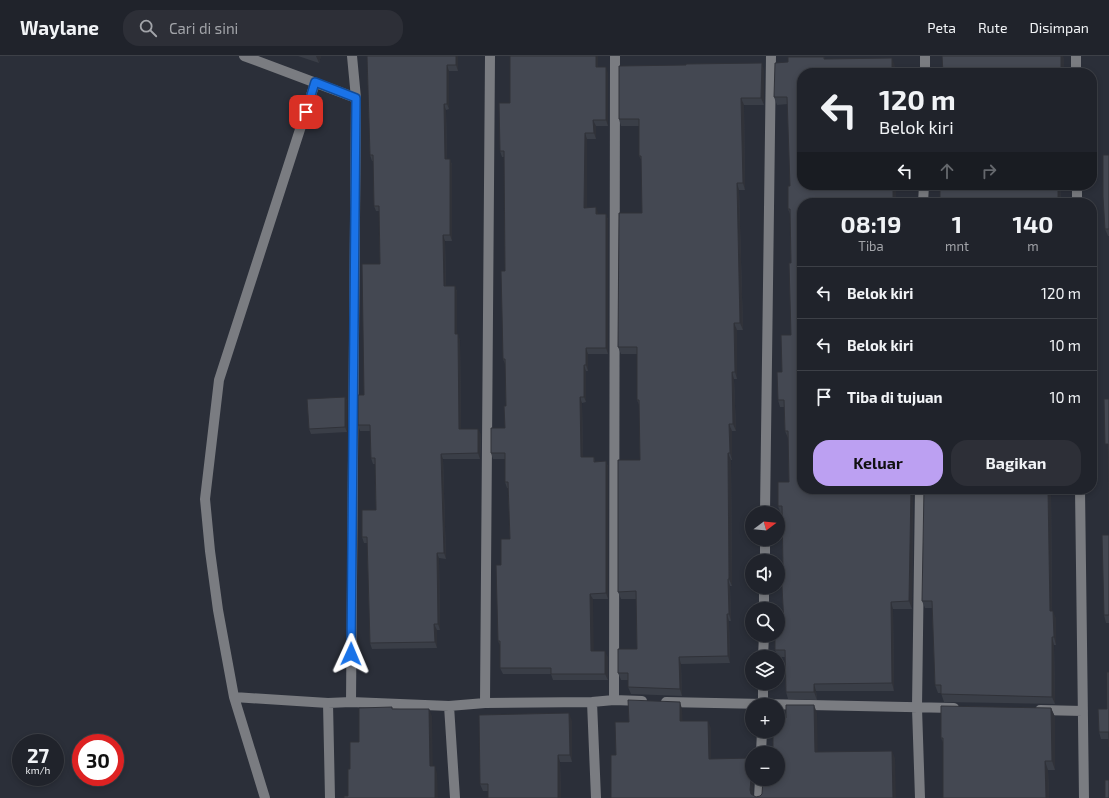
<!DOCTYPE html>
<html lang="id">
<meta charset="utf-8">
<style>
:root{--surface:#20232b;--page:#2d2f37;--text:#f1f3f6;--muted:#a2a4a9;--line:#3d4047;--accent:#bca0f2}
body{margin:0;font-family:"Exo 2",sans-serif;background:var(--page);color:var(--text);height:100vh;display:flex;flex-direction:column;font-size:15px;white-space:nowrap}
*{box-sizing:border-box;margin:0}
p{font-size:13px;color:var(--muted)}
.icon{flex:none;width:22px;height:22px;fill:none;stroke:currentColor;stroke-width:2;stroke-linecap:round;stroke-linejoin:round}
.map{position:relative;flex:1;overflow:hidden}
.panel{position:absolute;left:797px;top:142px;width:300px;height:296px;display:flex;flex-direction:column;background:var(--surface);border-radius:16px;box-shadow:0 2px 6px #0003,0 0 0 1px var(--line)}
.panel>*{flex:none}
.hud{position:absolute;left:797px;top:12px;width:300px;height:122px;border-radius:16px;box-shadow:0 2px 6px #0003,0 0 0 1px var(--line);background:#20232b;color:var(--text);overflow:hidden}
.needle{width:26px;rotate:74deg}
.fabs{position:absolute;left:745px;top:450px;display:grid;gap:8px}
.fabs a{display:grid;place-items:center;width:40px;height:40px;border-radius:50%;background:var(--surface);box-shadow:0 2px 6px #0003,0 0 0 1px var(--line);font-size:20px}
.speed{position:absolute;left:12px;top:678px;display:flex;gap:8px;font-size:20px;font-weight:700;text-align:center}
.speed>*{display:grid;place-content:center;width:52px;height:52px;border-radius:50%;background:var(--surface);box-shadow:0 2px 6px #0003,0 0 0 1px var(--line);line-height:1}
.speed small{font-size:10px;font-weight:400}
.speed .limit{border:6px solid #d22;background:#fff;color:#111}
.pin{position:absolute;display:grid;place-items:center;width:34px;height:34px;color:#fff;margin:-17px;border-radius:8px;box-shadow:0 2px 6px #0006}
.me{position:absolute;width:44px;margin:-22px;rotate:1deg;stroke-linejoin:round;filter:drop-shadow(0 0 3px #0008)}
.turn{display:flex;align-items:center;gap:14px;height:84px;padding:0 16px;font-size:18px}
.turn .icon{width:52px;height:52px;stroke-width:2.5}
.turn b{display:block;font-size:28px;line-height:34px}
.lanes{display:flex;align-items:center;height:38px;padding:0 16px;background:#0003;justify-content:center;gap:20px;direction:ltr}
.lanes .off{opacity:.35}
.eta{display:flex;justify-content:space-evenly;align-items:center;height:68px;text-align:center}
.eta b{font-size:24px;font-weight:700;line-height:28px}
.button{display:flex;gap:8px;margin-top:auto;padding:8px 16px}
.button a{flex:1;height:46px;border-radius:16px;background:var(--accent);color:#111;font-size:16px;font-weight:700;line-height:46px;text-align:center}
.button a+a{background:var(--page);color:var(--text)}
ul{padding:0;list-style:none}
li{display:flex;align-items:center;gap:12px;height:52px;padding:0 16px;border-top:1px solid var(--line)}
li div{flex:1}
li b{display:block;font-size:15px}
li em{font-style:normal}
header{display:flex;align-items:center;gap:24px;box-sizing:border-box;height:56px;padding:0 20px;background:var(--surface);border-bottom:1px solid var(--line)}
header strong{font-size:19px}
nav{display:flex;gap:22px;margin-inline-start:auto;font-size:14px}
.search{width:280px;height:36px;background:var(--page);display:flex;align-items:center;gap:10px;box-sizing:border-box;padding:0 14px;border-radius:16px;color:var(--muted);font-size:15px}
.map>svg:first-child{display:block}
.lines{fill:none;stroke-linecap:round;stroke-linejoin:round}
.minor{stroke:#7a7c81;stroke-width:10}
.wall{fill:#3a3e47}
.shaded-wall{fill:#303239}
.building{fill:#444852;stroke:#303239}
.route-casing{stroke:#114b97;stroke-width:10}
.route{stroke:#1a73e8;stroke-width:7}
</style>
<header>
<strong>Waylane</strong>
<div class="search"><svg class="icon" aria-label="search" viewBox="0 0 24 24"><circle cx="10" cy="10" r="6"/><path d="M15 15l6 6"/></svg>Cari di sini</div>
<nav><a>Peta</a><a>Rute</a><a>Disimpan</a></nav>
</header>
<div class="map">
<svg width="1109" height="742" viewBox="0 0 1109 742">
<rect width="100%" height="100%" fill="#2b2f39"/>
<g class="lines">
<path class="minor" d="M244,0l112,42
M352,0l4,42 -5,604 98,4 36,-3 107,-1 22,-2 28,1
M1076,0v17
M925,17v-17
M1077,129v18
M923,147l1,-18
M920,433l-3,219 3,90
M1080,433l4,309
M765,457l6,-457
M765,505v-22
M764,553v-22
M763,601l1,-22
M234,641l-16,-87 -8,-59 -5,-52 14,-119 96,-297
M614,644l1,-644
M592,646l4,96
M666,646l288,6
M328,647l2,95
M485,647l5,-647
M763,649v-22
M449,650l6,92
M1040,654l43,1
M761,697l1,-22
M265,742l-31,-101 94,6 23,-1
M759,742l1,-19"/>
</g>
<path class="wall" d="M298,0h23l-2,7z
M367,0h91v15h-9v38l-3,1 1,49h3l2,6v76h-7l1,45h9l2,6v42l3,6 1,89 20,5 -1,25h-37l3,100 -7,-1 1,72h-3v18l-65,1 -2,-6 -3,-100h-3l-2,-6 14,-27 -1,-46h-2l-2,-6 -1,-27h-10l-2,-6 6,-30 16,-131 -1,-53h-3l-2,-5 -1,-45h-1l-2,-6z
M510,0h88v11l10,6v53h-12v13h-9v69l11,5v1h8l2,6v134h-20v17h-2v31l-4,1 1,54h11l1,5 11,-1 2,6v132h-15v52l15,6v23h-55l-2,-6h-48l-3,-6v-23l-2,-4 3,-76 9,-26 -2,-51h-1l-2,-6v-23h-12l-2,-6 14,-25 1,-22 -1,-42 -2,-5 2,-88 -1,-114h-2l-2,-6 10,-48z
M824,1l1,2 70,7 -93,119h116l-1,3h-21l-94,15v286l111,2 -1,118h-19l1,82h-78l1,9 -29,-1 -2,-7 -1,-35h-7l-3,-7 9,-26 -1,-56 -1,-54h-1l-3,-8 11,-24 -1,-44 -3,-7 -1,-24h-4l-2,-7 4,-28 9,-37v-72l-1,-49 -2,-5 2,-23 -2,-82 -11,1 -3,-8 14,-35z
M764,14v35h-20l1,85h-6l4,140h-6v49h-3l2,52h-4v29h-1l1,126h-2l1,35h-2l1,42 -49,1 1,32 -51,-2 -3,-7v-7h-7l-3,-7 19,-24 -1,-50h-15l-3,-7 22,-132 -1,-55 -2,-5v-46h-16l-3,-7 24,-134v-52l-3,-5v-30h-18l-2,-7z
M1109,99v81h-1l-3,-7z
M929,129h131l1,18h-121v-15h-10z
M345,341l2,4v31l-36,2 -2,-5z
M1051,433l1,122 4,8v26h-2l1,59 -111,-2 -3,-9h-3l-3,-8 -3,-77h-7l-3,-7z
M1109,479v88h-3l-2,-8z
M1051,652l4,9v53h-7l1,28h-106v-56l-2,-4z
M1107,653l2,30h-8l-2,-7z
M572,665v41h-12l1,36h-73v-7h-5l-3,-7z"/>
<path class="shaded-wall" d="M316,0h5l-2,7z
M456,0h2v15l-2,-6z
M596,0h2v17l-2,-6z
M1061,0h2l1,2v15h-3z
M892,2l3,8v7h-3z
M762,7l2,7v35l-3,-7z
M447,9l2,6v38l-2,-5z
M606,11l2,6v53l-2,-6z
M741,42l3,7 1,85 -2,-7z
M444,48l2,6 1,55 -2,-6z
M593,64l3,6v13l-2,-6z
M585,77l2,6v75l-3,-6z
M450,103l2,6v76l-2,-6z
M737,127l2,7 4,140 -3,-7z
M893,129h1l2,3v15h-3z
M1058,129h2l1,18h-3z
M596,151l2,6v7l-2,-6z
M606,158l2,6v134l-2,-6z
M443,179l2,6 1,51 -2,-6z
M455,230l2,6v48l-2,-6z
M734,267l3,7v49l-2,-7z
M458,278l2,6 1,94 -2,-5z
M586,292l2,6v17l-2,-6z
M584,309l2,6v31l-2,-5z
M732,316l2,7 2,52 -3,-7z
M345,341l2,4v31l-2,-5z
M580,341l2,6 1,60 -2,-6z
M729,368l3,7v29l-2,-7z
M478,373l3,5 -1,25 -2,-6z
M728,397l3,7 1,126 -3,-7z
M441,398l2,5 3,100 -2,-6z
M606,405l2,6v132l-2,-6z
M911,433h2v2l-1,118 -3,-8z
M1048,433h3l1,130 -2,-8z
M437,497l2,5 1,72 -2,-6z
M728,523l2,7 1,35 -2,-7z
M590,538l3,5 1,58 -3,-6z
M891,546l2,7 1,82 -2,-8z
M1053,555l3,8v26l-2,-8z
M727,558l2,7 1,42 -2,-7z
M434,568l3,6v18l-2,-6z
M1052,581l2,8 1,59 -3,-7z
M605,595l3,6v23l-3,-6z
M679,601l2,7 1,32 -2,-7z
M814,628l2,7 1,9 -3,-8z
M680,646l2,7 1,19 -3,-7z
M814,649l3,8 1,46 -3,-7z
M1051,652l4,9v53l-3,-9z
M429,653l3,7 1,57 -3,-7z
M569,657l3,8v41l-2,-7z
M708,665l3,7v38l-2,-7z
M892,695l3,7 1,40h-3z
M558,699l2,7 1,36h-3z
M1045,705l3,9 1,28h-3z
M435,710l2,7 1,25h-3z
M752,712v11h2l-1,19 -3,-8z"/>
<path class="building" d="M367,0h89v9h-9v39h-3l1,55h5v76h-7l1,51h11v48h3l1,95h19v24l-37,1 3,99h-7l1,71h-4l1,18 -65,1 -3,-106h-5v-27h14l-1,-52h-4l-1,-33h-12v-30h6l-2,-131h18l-1,-58h-5l-1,-51h-3z
M510,0h86v11h10v53h-13l1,13h-9l-1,75 12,-1v7h10v134h-20v17h-2v32h-4l1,60h13v5l12,-1v132l-16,1 1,57h14v23h-54v-6h-51v-27h-2l-2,-76h5v-26h9l-2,-57h-3v-29h-14v-25h14l-1,-22h2l-1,-47h-2l-1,-46 -1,-42h4l-1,-120h-4l-1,-48h11z
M942,0h119v17h-118z
M788,1h36v2l68,-1v15h-90v112h91v18h-91v286h109l-2,112 -18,1 1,81 -78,1v8h-28l-1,-42h-10v-15h3v-11h6l-3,-56h2l-1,-62h-4v-24h11l-1,-51h-3l-1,-31h-6l-1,-28h5l-1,-37h10l-2,-72h2l-1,-54h-2v-23h2l-3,-89h-13l1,-34 13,-1z
M762,7l-1,35h-20l2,85h-6l3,140h-6l1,49h-3l1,52h-4l1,29h-2l1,126h-1l1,35h-2l1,42 -49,1 1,32 -52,-2v-14h-10v-24h19l-1,-58 -18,1v-132h22l-1,-60h-2v-53h-19l1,-134h23l-1,-57h-2v-37h-20v-53l67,-1v-1z
M1103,99h6v74h-4l-2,-32z
M940,129h118v17l-7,1h-111z
M345,341v30l-36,2 -2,-30z
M1104,343h5v121l-1,-76h-3z
M924,433h124l2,122h3l1,26h-2v60l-111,-3v-9h-6l-3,-84h-10z
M1102,479h7v80h-5z
M1107,616h2v75v-15h-10l-1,-23h9z
M628,644l52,2v19h28l1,38 43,-1v10l-2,22 1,4 5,3 4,-1 2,-2 1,-15h15v-26h-5v-22h5v-13h8v-13h28l1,47 77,-1 1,47h-282v-43h5l-1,-33h14z
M941,650l110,2 1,53h-7l1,37h-103v-60h-2z
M392,651v2h37l1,57h5v32h-91v-2h4v-27h2v-27h9v-34z
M569,657l1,42h-12v43h-70v-14h-8l-1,-69z
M1105,724h4v18h-4z"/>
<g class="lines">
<g class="route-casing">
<path id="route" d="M306,56l9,-30 41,16 -5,556"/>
</g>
<use href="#route" class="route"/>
</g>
</svg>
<div class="fabs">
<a><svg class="needle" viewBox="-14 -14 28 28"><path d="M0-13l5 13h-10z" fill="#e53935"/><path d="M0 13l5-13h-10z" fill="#a2a4a9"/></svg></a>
<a><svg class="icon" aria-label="sound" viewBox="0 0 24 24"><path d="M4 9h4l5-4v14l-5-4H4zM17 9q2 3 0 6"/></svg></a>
<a><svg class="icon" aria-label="search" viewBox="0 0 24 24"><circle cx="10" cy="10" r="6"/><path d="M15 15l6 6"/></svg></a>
<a><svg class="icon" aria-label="layers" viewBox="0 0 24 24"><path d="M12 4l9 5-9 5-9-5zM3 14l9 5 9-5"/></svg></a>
<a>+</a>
<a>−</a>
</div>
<div class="speed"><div>27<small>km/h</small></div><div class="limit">30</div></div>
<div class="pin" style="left:306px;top:56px;background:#d93025"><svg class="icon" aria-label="arrive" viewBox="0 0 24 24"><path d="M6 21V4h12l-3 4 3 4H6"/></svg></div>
<svg class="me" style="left:351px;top:598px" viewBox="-20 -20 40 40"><path d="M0-17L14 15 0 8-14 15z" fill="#1a73e8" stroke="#fff" stroke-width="4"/></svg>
<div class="hud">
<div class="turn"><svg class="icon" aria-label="left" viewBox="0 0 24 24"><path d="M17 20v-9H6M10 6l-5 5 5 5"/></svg><div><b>120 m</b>Belok kiri</div></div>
<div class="lanes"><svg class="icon" aria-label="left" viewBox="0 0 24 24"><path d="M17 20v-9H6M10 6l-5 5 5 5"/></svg><svg class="icon off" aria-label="ahead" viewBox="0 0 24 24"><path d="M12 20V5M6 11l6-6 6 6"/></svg><svg class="icon off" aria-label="right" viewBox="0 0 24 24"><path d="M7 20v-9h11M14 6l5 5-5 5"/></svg></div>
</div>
<section class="panel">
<div class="eta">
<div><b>08:19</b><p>Tiba</p></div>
<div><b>1</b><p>mnt</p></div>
<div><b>140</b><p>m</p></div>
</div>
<ul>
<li><svg class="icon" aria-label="left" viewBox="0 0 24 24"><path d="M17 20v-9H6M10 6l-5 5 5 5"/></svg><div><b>Belok kiri</b></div><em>120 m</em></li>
<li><svg class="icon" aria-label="left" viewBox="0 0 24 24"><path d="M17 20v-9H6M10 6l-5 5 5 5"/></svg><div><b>Belok kiri</b></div><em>10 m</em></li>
<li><svg class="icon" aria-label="arrive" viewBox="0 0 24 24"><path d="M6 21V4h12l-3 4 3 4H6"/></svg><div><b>Tiba di tujuan</b></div><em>10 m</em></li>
</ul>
<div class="button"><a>Keluar</a><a>Bagikan</a></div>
</section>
</div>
